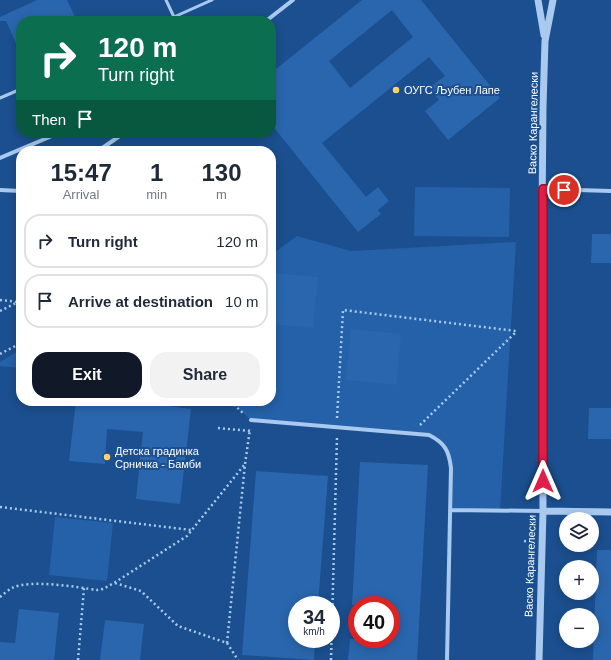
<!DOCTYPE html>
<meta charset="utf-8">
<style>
:root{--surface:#fff;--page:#f2f2f3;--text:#1f2937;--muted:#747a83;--line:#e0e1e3;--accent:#111827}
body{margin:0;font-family:Helvetica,sans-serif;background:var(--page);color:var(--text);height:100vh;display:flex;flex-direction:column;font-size:15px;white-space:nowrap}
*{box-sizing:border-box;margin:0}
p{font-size:13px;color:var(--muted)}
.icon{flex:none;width:22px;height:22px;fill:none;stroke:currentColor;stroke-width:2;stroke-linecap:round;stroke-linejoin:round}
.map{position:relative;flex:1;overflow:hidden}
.drawer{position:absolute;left:16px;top:146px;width:260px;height:260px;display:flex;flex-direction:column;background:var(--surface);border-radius:16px;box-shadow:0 2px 10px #0003}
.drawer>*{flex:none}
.guide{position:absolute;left:16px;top:16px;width:260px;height:122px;border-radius:16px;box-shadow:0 2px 10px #0003;background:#0b6e4f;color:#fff;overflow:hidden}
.controls{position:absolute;left:559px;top:512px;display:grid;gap:8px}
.controls a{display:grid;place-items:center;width:40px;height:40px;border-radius:50%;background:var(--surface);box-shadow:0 2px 10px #0003;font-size:20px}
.speed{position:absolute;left:288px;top:596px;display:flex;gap:8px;font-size:20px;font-weight:700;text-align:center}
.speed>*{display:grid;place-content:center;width:52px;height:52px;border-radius:50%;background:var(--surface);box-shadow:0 2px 10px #0003;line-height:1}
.speed small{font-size:10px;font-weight:400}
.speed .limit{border:6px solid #d22;background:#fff;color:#111}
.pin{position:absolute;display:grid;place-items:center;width:34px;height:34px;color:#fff;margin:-17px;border:2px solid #fff;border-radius:50%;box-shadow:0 1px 4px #0007}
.me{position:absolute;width:44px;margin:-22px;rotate:0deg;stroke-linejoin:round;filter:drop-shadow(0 0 3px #0008)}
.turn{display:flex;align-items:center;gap:14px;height:84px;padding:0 16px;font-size:18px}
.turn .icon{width:52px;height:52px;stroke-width:2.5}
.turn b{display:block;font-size:28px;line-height:34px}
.then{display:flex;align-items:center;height:38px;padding:0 16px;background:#0003;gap:8px;font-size:15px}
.eta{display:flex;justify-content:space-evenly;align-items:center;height:68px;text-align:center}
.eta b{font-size:24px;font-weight:600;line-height:28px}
.button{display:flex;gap:8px;margin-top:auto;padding:8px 16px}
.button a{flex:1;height:46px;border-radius:16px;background:var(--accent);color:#fff;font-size:16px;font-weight:600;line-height:46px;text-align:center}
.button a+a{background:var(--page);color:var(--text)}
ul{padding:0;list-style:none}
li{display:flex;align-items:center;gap:12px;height:54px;margin:0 8px 6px;padding:0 8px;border:2px solid var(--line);border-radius:16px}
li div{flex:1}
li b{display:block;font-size:15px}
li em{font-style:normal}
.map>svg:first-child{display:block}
.green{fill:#2461a8}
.building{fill:#2a66ad;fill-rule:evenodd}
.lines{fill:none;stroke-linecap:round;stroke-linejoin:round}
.path{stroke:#a9c9ee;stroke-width:2.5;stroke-dasharray:2 3;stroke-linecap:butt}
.service{stroke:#a9c9ee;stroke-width:3}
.minor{stroke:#a9c9ee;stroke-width:4}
.tertiary{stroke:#a9c9ee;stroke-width:7}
.route-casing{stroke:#92132f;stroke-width:10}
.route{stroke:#e11d48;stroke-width:7}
.poi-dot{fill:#ffd166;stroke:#1b4f8f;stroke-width:1.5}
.labels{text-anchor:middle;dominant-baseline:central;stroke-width:4;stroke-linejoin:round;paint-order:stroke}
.poi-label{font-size:11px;fill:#fff;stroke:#1b4f8f;text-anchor:start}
.street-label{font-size:11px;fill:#fff;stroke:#1b4f8f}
</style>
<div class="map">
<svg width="611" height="660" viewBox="0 0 611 660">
<rect width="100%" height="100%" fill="#1b4f8f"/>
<path class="green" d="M415,187l95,1 -1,49 -95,-1z
M297,236l54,15 165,-9 -16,268h-50l1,-42 -6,-22 -16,-11 -178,-15 -21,-19h41v-146z
M21,349v19l-21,-2v-4z
M55,517l58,6 -6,58 -58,-6z"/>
<path class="building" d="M37,0h30l10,21h-56v33l-15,-33h-6v-4z
M362,0h59l79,98 -52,42 -23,-29 14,-11 -10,-12 16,-12 -16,-19 -107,86 44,54 12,-10 11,14 -11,9 3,4 -23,18 -87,-108v-51zM392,10l21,27 -63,51 -21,-27z
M592,234h19v29h-20z
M271,273l47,4 -5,51 -42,-4z
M351,329l50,5 -5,51 -50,-5z
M76,401h55l60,8 -11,95 -44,-5 7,-67 -36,-3 -2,35 -36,-3z
M589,408h22v31h-23z
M360,462l68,3 -11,195h-69l2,-21h41v-34h-39z
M256,471l72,5 -10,129h-21v34h18l-1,21 -72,-5z
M597,550h14v110h-18z
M19,609l40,4 -5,47h-54v-18l15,1z
M105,620l39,4 -4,36h-40z"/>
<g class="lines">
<path class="path" d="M0,300l18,2 3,-27
M0,311l18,-9 3,1
M0,354l21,-11
M230,401l14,13
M337,418l6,-108 173,21
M420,425l96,-93
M218,428l32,3
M0,507l191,23
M524,541l7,1
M115,583l26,8 37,35 49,17 11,17
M0,597c4,-3 8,-7 12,-9 18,-9 65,-1 85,2l6,-1 11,-6 73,-47 58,-72
M227,643l18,-179 5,-35
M78,660l6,-72
M331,660l6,-223"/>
<path class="service" d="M166,0l8,17
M165,21l47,-21
M0,98l21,-9"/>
<path class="minor" d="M266,21l27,-21
M98,151l26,-18
M0,158l59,-25
M543,189l68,2
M0,190l21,1
M251,420l178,15c16,8 20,16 22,33l-4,192
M450,510l93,1"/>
<path class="tertiary" d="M538,0l6,35
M543,511l68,1
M539,660l4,-149 -1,-295 1,-109 2,-66 8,-41"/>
</g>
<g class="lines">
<g class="route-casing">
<path id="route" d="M543,481v-292l21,1"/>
</g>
<use href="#route" class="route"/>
</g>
<g class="poi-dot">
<circle cx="396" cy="90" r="4"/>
<circle cx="107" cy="457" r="4"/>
</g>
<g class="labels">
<g class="poi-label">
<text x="404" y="90">ОУГС Љубен Лапе</text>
<text x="115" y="451">Детска градинка<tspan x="115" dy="13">Срничка - Бамби</tspan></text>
</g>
<g class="street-label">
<text transform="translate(533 123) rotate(-89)">Васко Карангелески</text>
<text transform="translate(530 566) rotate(-88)">Васко Карангелески</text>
</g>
</g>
</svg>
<div class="controls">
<a><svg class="icon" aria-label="layers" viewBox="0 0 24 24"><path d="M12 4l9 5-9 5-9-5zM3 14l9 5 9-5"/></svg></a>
<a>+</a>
<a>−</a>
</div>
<div class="speed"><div>34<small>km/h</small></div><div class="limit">40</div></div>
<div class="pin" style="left:564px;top:190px;background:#d93025"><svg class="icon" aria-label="arrive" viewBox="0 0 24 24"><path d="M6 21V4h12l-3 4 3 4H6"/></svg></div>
<svg class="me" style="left:543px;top:481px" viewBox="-20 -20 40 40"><path d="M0-17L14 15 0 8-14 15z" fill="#e11d48" stroke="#fff" stroke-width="4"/></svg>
<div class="guide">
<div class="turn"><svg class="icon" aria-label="right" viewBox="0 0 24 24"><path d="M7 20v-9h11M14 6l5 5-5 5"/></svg><div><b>120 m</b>Turn right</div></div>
<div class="then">Then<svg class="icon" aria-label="arrive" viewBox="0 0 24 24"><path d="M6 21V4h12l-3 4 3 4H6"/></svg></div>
</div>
<section class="drawer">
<div class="eta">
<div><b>15:47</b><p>Arrival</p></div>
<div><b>1</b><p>min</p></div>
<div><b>130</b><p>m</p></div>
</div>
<ul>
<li><svg class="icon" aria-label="right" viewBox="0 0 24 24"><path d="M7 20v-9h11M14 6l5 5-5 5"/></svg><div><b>Turn right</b></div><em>120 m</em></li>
<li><svg class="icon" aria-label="arrive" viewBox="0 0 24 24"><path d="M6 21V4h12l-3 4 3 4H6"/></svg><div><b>Arrive at destination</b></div><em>10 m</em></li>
</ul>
<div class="button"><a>Exit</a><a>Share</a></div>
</section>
</div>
